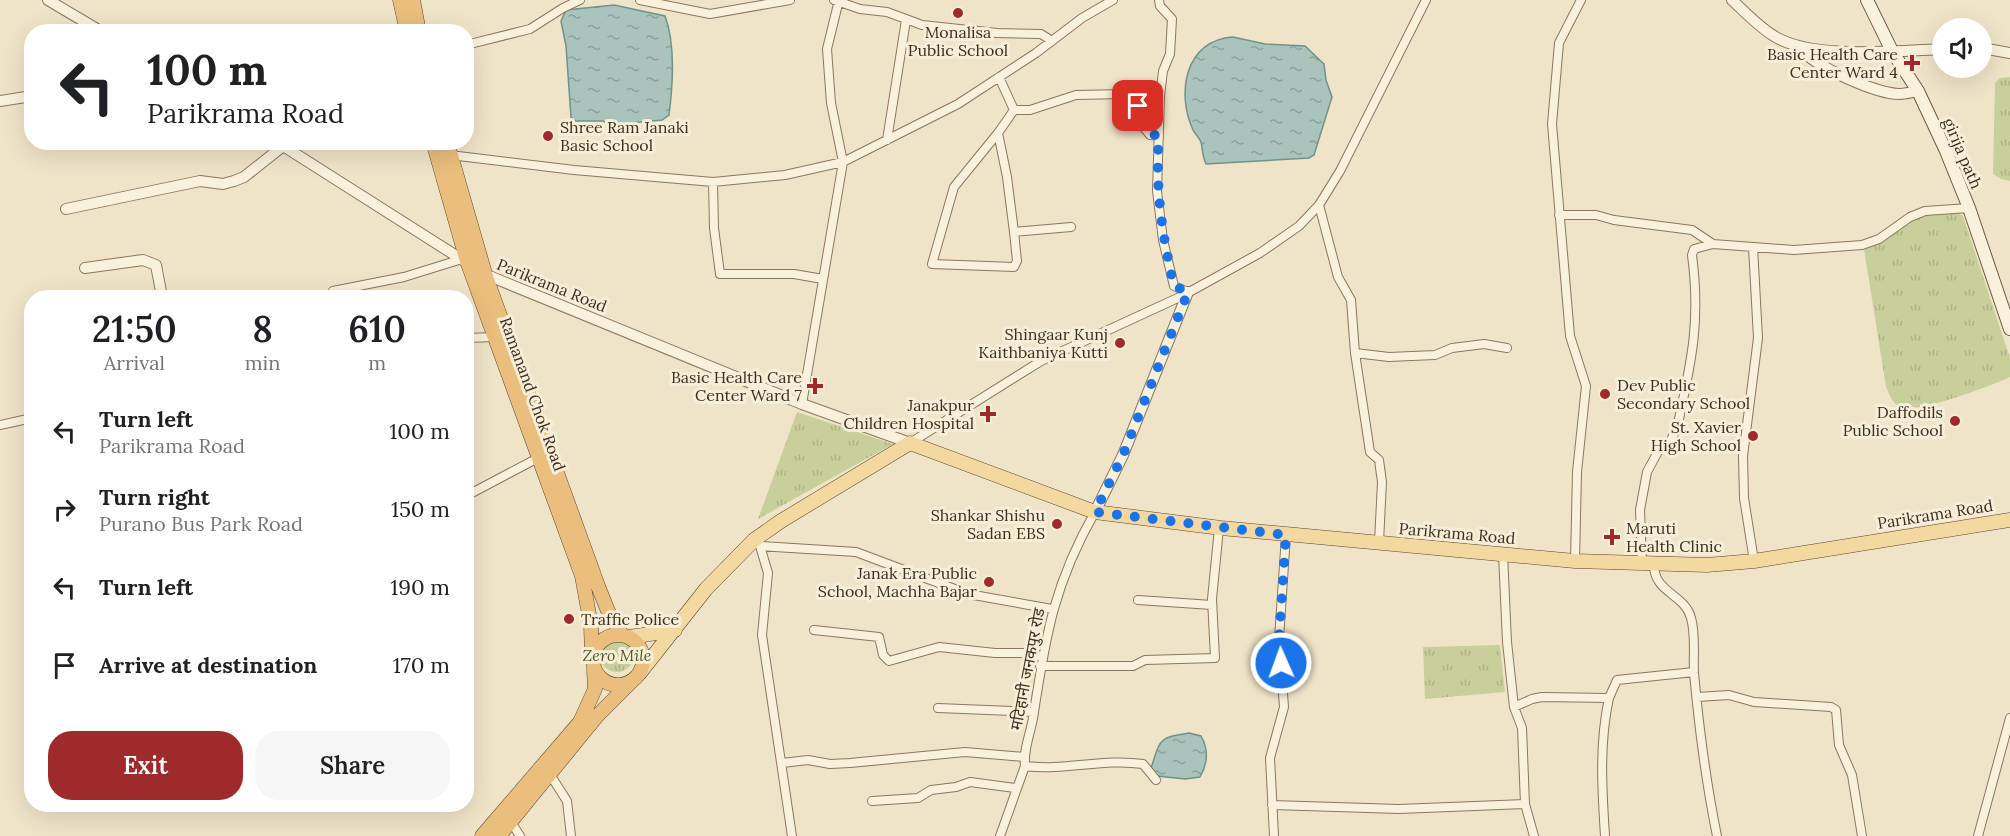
<!DOCTYPE html>
<meta charset="utf-8">
<style>
:root{--surface:#fff;--page:#f6f6f6;--text:#202124;--muted:#757577;--accent:#9e2a2b}
body{margin:0;font-family:Lora,"Noto Sans Devanagari",serif;background:var(--page);color:var(--text);height:100vh;display:flex;flex-direction:column;font-size:22px;white-space:nowrap}
*{box-sizing:border-box;margin:0}
p{font-size:20px;color:var(--muted)}
.icon{flex:none;width:33px;height:33px;fill:none;stroke:currentColor;stroke-width:2;stroke-linecap:round;stroke-linejoin:round}
.map{position:relative;flex:1;overflow:hidden}
.panel{position:absolute;left:24px;top:290px;width:450px;height:522px;display:flex;flex-direction:column;background:var(--surface);border-radius:24px;box-shadow:0 6px 24px #0002}
.panel>*{flex:none}
.hud{position:absolute;left:24px;top:24px;width:450px;height:126px;border-radius:24px;box-shadow:0 6px 24px #0002;background:#fff;color:var(--text);overflow:hidden}
.tools{position:absolute;left:1932px;top:18px;display:grid;gap:12px}
.tools a{display:grid;place-items:center;width:60px;height:60px;border-radius:50%;background:var(--surface);box-shadow:0 6px 24px #0002;font-size:30px}
.pin{position:absolute;display:grid;place-items:center;width:51px;height:51px;color:#fff;margin:-26px;border-radius:12px;box-shadow:0 3px 9px #0006}
.me{position:absolute;width:66px;margin:-33px;rotate:358deg;stroke-linejoin:round;filter:drop-shadow(0 0 4px #0008)}
.turn{display:flex;align-items:center;gap:21px;height:126px;padding:0 24px;font-size:27px}
.turn .icon{width:78px;height:78px;stroke-width:2.5}
.turn b{display:block;font-size:42px;line-height:51px}
.eta{display:flex;justify-content:space-evenly;align-items:center;height:102px;text-align:center}
.eta b{font-size:36px;font-weight:600;line-height:42px}
.primary-button{display:flex;gap:12px;margin-top:auto;padding:12px 24px}
.primary-button a{flex:1;height:69px;border-radius:24px;background:var(--accent);color:#fff;font-size:24px;font-weight:600;line-height:69px;text-align:center}
.primary-button a+a{background:var(--page);color:var(--text)}
ul{padding:0;list-style:none}
li{display:flex;align-items:center;gap:18px;height:78px;padding:0 24px}
li div{flex:1}
li b{display:block;font-size:22px}
li em{font-style:normal}
.map>svg:first-child{display:block}
.grass{fill:url(#grass-tufts)}
.water{fill:url(#water-ripples);stroke:#6f938a;stroke-width:1.5}
.lines{fill:none;stroke-linecap:round;stroke-linejoin:round}
.minor-casing{stroke:#8d765c;stroke-width:10}
.tertiary-casing{stroke:#8d765c;stroke-width:12}
.secondary-casing{stroke:#6f573f;stroke-width:14}
.primary-casing{stroke:#5b4430;stroke-width:15}
.trunk-casing{stroke:#5b4430;stroke-width:15}
.minor{stroke:#faf1dc;stroke-width:8}
.tertiary{stroke:#faf1dc;stroke-width:10}
.secondary{stroke:#faf1dc;stroke-width:12}
.primary{stroke:#f3d9a0;stroke-width:14}
.trunk{stroke:#eabe7c;stroke-width:14}
.route{stroke:#1a73e8;stroke-width:10;stroke-dasharray:0 18}
.poi-dot{fill:#9e2a2b;stroke:#f7eed8;stroke-width:2}
.labels{text-anchor:middle;dominant-baseline:central;stroke-width:6;stroke-linejoin:round;paint-order:stroke}
.poi-label{font-size:16px;fill:#3d2e20;stroke:#f7eed8;text-anchor:end}
.street-label{font-size:16px;fill:#3d2e20;stroke:#f7eed8}
.park-label{font-size:16px;font-style:italic;fill:#4d5a26;stroke:#f7eed8}
</style>
<div class="map">
<svg width="2010" height="836" viewBox="0 0 2010 836">
<defs>
<pattern id="grass-tufts" width="24" height="20" patternUnits="userSpaceOnUse" patternTransform="scale(1.5)"><rect width="24" height="20" fill="#c9cf9b"/><path d="M3 7l-1-3M5 7V3M7 7l1-3M15 17l-1-3M17 17v-4M19 17l1-3" fill="none" stroke="#aeb285"/></pattern>
<pattern id="water-ripples" width="26" height="14" patternUnits="userSpaceOnUse" patternTransform="scale(1.5)"><rect width="26" height="14" fill="#a9c4bc"/><path d="M2 4q2-2 4 0t4 0M15 11q2-2 4 0t4 0" fill="none" stroke="#8ba098"/></pattern>
</defs>
<rect width="100%" height="100%" fill="#f0e4c8"/>
<path class="grass" d="M2010,77v104l-9,-2 -8,-5 2,-91 5,-5z
M1957,212l6,4 47,142v19c-19,9 -89,35 -107,31 -10,-2 -13,-12 -17,-21l-22,-138 58,-34z
M797,412l96,32 -135,75z
M600 655a17 17 0 1 1 34 0a17 17 0 1 1-34 0Z
M1500,645l5,47 -80,7 -2,-52z"/>
<path class="water" d="M614,5l51,11c11,29 8,68 4,99l-7,5 -53,5 -6,-4h-27l-5,-4 -5,-71 -5,-25 5,-11z
M1233,37l32,7 40,2 19,18 2,16 6,17 -18,58 -5,3 -103,6c-4,-8 -3,-14 -5,-22 -2,-5 -6,-8 -8,-12 -17,-37 -8,-90 40,-93z
M1189,733l12,3c8,14 7,27 -1,41l-15,2 -28,-3 -6,-8c10,-30 7,-30 38,-35z"/>
<g class="lines">
<g class="minor-casing">
<path id="minor" d="M640,0l70,14 80,-14
M834,0l26,9 27,3 35,13 75,8 44,1 11,7
M1159,0l1,6 12,13 -2,35 -7,17 -3,25 -3,95 6,49 11,46 14,6
M466,45l64,-16 33,-21 17,-8
M999,77l15,33 -16,23 9,44 7,55 57,-5
M1014,110h16l46,-15 50,-1 12,12 2,17 10,12 9,1
M998,133l-44,54 -22,77 82,3 3,-6 -3,-29
M887,140l19,-120
M450,155l124,15 139,12 72,-7 58,-13 115,-58 78,-51 46,-35 31,-18
M713,182l1,46 6,46h74l29,5
M1319,205l19,72 13,23 4,53
M1559,215h37l18,5 78,10 21,14 81,6 68,-5 17,-6 31,-22 15,-6 44,-3
M1753,247l5,91 -15,118 1,42 10,63
M333,291l71,-14 58,-18
M466,338l30,-1
M802,404l41,-242 -12,-59 -4,-54 12,-49
M0,425l32,-7
M910,443l131,-82 141,-65 78,-43 39,-27 20,-21 21,-34 86,-171
M466,496l72,-38
M754,540l6,6 8,27 -6,62 30,201
M1379,542l3,-60 -3,-22 -9,-8 -15,-99 34,4 46,-2 17,-7 32,-4 23,4
M760,546l96,6 112,42 84,15
M1503,554l4,88 7,65 8,21 3,76 9,32
M1575,561l2,-89 9,-86 -16,-50 -18,-212 7,-81 22,-43
M1642,564l-2,-54 7,-38 14,-26 10,-6 6,-12c14,-65 24,-105 15,-173l2,-6 19,-5
M1654,565c0,28 31,29 37,53 5,17 2,38 3,55 5,55 12,109 23,163
M1138,600l74,5
M814,630l65,7 4,18 6,6 50,-14 56,6h33l14,4
M1040,666h93l12,-6 70,-2 -3,-59 7,-71
M1697,697l32,-2 25,7 77,5 5,3 3,35 13,30 10,61
M1514,707l18,-8 10,-2 67,1 8,-18 77,-8
M938,708l96,4
M782,763l26,-3 22,4 20,-1 115,-11 59,5
M1025,766c40,5 79,-8 118,-2l13,16
M551,776l16,25 4,35
M872,801l46,-3 13,-8 25,-3 14,-5 45,6
M1272,805l127,4 126,-5
M511,822l9,14
M1000,836l25,-70c-2,-18 7,-36 9,-54 12,-79 21,-130 61,-200
M1274,836l-4,-78 14,-51 -5,-68 7,-104
M1605,836c-3,-47 -6,-92 4,-138
M1978,836l32,-118"/>
</g>
<g class="tertiary-casing">
<path id="tertiary" d="M48,0l54,32
M1732,0c13,12 27,27 42,36 38,24 123,15 168,13
M1801,48c11,18 76,46 98,46 6,0 13,-2 19,-3
M1982,48l28,5
M0,101l32,-5
M277,142l192,122
M66,209l134,-28 23,3 11,-3 10,-4 39,-31
M85,268l58,-8 13,5 6,32
M482,273l320,131 108,39
M1095,512l28,-57 65,-163"/>
</g>
<g class="secondary-casing">
<path id="secondary" d="M1867,0l25,51 26,40 28,60 23,57 41,121"/>
</g>
<g class="primary-casing">
<path id="primary" d="M630,637l45,-7
M639,674l67,-85 48,-49 27,-19 129,-78 185,69 126,16 354,33 132,4 47,-4 256,-41"/>
</g>
<g class="trunk-casing">
<path id="trunk" d="M400,0l7,32
M413,0l6,32
M433,142l34,119 115,315 9,49 1,33
M447,142l39,135 112,309 10,25 14,24
M593 660a25 25 0 1 1 50 0a25 25 0 1 1-50 0Z
M482,836l98,-114 15,-33 -1,-19
M499,836l98,-120 36,-36"/>
</g>
<use href="#minor" class="minor"/>
<use href="#tertiary" class="tertiary"/>
<use href="#secondary" class="secondary"/>
<use href="#primary" class="primary"/>
<use href="#trunk" class="trunk"/>
</g>
<g class="lines">
<path class="route" d="M1138,106c1,15 4,27 21,30 -4,51 3,99 15,150l14,6 -65,163 -28,57 191,23 -7,104 2,24"/>
</g>
<g class="poi-dot">
<circle cx="958" cy="13" r="6"/>
<path d="M1909 54h6v6h6v6h-6v6h-6v-6h-6v-6h6z"/>
<circle cx="548" cy="136" r="6"/>
<circle cx="1120" cy="343" r="6"/>
<path d="M812 377h6v6h6v6h-6v6h-6v-6h-6v-6h6z"/>
<circle cx="1605" cy="394" r="6"/>
<path d="M985 405h6v6h6v6h-6v6h-6v-6h-6v-6h6z"/>
<circle cx="1955" cy="421" r="6"/>
<circle cx="1753" cy="436" r="6"/>
<circle cx="1057" cy="524" r="6"/>
<path d="M1609 528h6v6h6v6h-6v6h-6v-6h-6v-6h6z"/>
<circle cx="989" cy="582" r="6"/>
<circle cx="569" cy="619" r="6"/>
</g>
<g class="labels">
<g class="poi-label">
<text x="958" y="32" text-anchor="middle">Monalisa<tspan x="958" dy="18">Public School</tspan></text>
<text x="1898" y="54">Basic Health Care<tspan x="1898" dy="18">Center Ward 4</tspan></text>
<text x="560" y="127" text-anchor="start">Shree Ram Janaki<tspan x="560" dy="18">Basic School</tspan></text>
<text x="1108" y="334">Shingaar Kunj<tspan x="1108" dy="18">Kaithbaniya Kutti</tspan></text>
<text x="802" y="377">Basic Health Care<tspan x="802" dy="18">Center Ward 7</tspan></text>
<text x="1617" y="385" text-anchor="start">Dev Public<tspan x="1617" dy="18">Secondary School</tspan></text>
<text x="974" y="405">Janakpur<tspan x="974" dy="18">Children Hospital</tspan></text>
<text x="1943" y="412">Daffodils<tspan x="1943" dy="18">Public School</tspan></text>
<text x="1741" y="427">St. Xavier<tspan x="1741" dy="18">High School</tspan></text>
<text x="1045" y="515">Shankar Shishu<tspan x="1045" dy="18">Sadan EBS</tspan></text>
<text x="1626" y="528" text-anchor="start">Maruti<tspan x="1626" dy="18">Health Clinic</tspan></text>
<text x="977" y="573">Janak Era Public<tspan x="977" dy="18">School, Machha Bajar</tspan></text>
<text x="581" y="619" text-anchor="start">Traffic Police</text>
</g>
<g class="street-label">
<text transform="translate(1963 153) rotate(67)">girija path</text>
<text transform="translate(552 285) rotate(22)">Parikrama Road</text>
<text transform="translate(533 394) rotate(70)">Ramanand Chok Road</text>
<text transform="translate(1935 514) rotate(-9)">Parikrama Road</text>
<text transform="translate(1457 533) rotate(5)">Parikrama Road</text>
<text transform="translate(1027 669) rotate(-79)">मटिहानी जनकपुर रोड</text>
</g>
<g class="park-label">
<text x="617" y="655">Zero Mile</text>
</g>
</g>
</svg>
<div class="tools">
<a><svg class="icon" aria-label="sound" viewBox="0 0 24 24"><path d="M4 9h4l5-4v14l-5-4H4zM17 9q2 3 0 6"/></svg></a>
</div>
<div class="pin" style="left:1138px;top:106px;background:#d93025"><svg class="icon" aria-label="arrive" viewBox="0 0 24 24"><path d="M6 21V4h12l-3 4 3 4H6"/></svg></div>
<svg class="me" style="left:1281px;top:663px" viewBox="-20 -20 40 40"><circle r="17" fill="#1a73e8" stroke="#fff" stroke-width="3"/><path d="M0-11L8 9 0 5-8 9z" fill="#fff"/></svg>
<div class="hud">
<div class="turn"><svg class="icon" aria-label="left" viewBox="0 0 24 24"><path d="M17 20v-9H6M10 6l-5 5 5 5"/></svg><div><b>100 m</b>Parikrama Road</div></div>
</div>
<section class="panel">
<div class="eta">
<div><b>21:50</b><p>Arrival</p></div>
<div><b>8</b><p>min</p></div>
<div><b>610</b><p>m</p></div>
</div>
<ul>
<li><svg class="icon" aria-label="left" viewBox="0 0 24 24"><path d="M17 20v-9H6M10 6l-5 5 5 5"/></svg><div><b>Turn left</b><p>Parikrama Road</p></div><em>100 m</em></li>
<li><svg class="icon" aria-label="right" viewBox="0 0 24 24"><path d="M7 20v-9h11M14 6l5 5-5 5"/></svg><div><b>Turn right</b><p>Purano Bus Park Road</p></div><em>150 m</em></li>
<li><svg class="icon" aria-label="left" viewBox="0 0 24 24"><path d="M17 20v-9H6M10 6l-5 5 5 5"/></svg><div><b>Turn left</b></div><em>190 m</em></li>
<li><svg class="icon" aria-label="arrive" viewBox="0 0 24 24"><path d="M6 21V4h12l-3 4 3 4H6"/></svg><div><b>Arrive at destination</b></div><em>170 m</em></li>
</ul>
<div class="primary-button"><a>Exit</a><a>Share</a></div>
</section>
</div>
